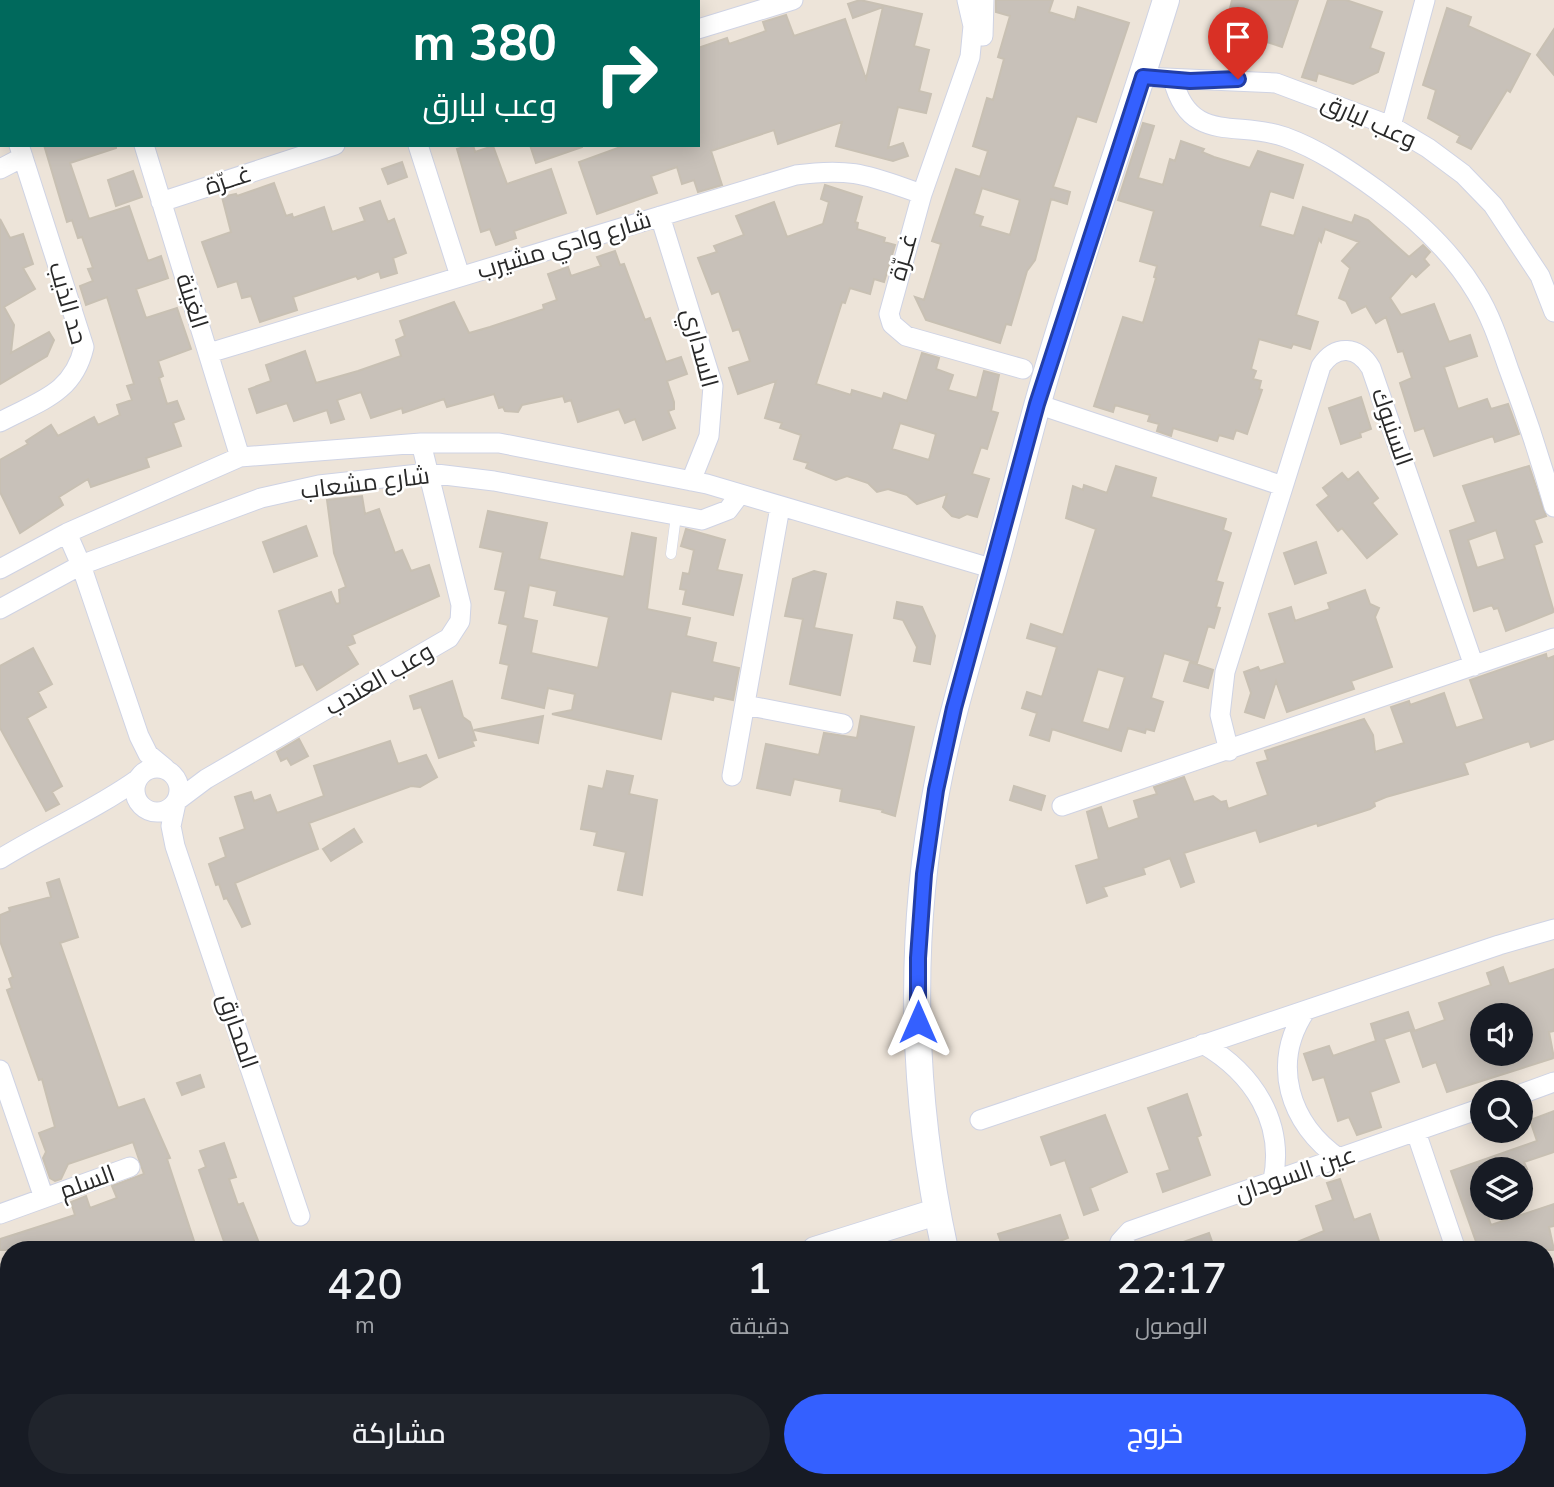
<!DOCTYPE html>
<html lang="ar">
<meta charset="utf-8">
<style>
:root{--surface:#171b24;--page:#20242c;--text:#f1f3f6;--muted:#9ea1a6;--accent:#3460ff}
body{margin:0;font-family:"Nunito Sans",Cairo,sans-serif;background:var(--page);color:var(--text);direction:rtl;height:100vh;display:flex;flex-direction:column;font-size:26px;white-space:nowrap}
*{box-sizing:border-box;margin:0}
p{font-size:23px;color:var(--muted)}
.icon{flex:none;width:38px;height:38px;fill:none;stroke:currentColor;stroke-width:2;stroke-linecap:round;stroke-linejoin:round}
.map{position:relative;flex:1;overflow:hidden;direction:ltr}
.sheet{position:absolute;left:0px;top:1241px;width:1554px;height:247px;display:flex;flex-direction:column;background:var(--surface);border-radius:28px 28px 0 0;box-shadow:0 4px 18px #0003;direction:rtl}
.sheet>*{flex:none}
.banner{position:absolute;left:0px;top:0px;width:700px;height:147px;box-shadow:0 4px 18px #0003;direction:rtl;background:#00695c;color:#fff;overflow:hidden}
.fabs{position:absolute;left:1470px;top:1003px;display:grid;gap:14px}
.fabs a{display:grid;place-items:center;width:63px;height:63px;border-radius:50%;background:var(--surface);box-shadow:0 4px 18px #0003;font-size:35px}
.pin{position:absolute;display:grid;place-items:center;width:60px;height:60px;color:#fff;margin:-72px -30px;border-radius:50% 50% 50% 0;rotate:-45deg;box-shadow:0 0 7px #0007}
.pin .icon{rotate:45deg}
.me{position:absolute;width:77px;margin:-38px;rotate:0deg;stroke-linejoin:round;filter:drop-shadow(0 0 5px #0008)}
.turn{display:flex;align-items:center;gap:24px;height:147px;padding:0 28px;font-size:32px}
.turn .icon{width:91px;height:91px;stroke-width:2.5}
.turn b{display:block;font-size:49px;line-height:60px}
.eta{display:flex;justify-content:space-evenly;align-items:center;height:119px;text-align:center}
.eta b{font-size:42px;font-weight:600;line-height:49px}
.action{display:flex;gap:14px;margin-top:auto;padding:14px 28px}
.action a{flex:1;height:80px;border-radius:42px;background:var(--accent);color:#fff;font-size:28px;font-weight:600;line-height:80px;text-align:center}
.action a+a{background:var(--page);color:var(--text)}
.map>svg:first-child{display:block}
.building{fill:#c8c1b9;stroke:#c8c0b3;stroke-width:2;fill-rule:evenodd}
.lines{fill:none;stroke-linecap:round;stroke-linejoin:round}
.lane-casing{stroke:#cfd3e4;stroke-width:11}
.street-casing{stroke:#cfd3e4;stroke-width:21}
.secondary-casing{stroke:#cfd3e4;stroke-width:28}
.lane{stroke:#fff;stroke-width:10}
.street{stroke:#fff;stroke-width:19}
.secondary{stroke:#fff;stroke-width:26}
.route-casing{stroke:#223ea6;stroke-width:18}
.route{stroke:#3460ff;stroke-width:12}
.labels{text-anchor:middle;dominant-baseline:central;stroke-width:5;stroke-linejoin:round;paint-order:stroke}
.street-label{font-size:24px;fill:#292929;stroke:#fff}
</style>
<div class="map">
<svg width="1554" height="1487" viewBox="0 0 1554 1487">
<rect width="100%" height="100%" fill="#ede4d9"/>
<path class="building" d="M860,0l62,14 -8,32 15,4 -10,41 12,3 -5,19 -28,-6 -10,41 15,-5 5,13 -15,5 -57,-15 6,-24 -64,22 -4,-14 -63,21 11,34 -24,7 -4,-12 -12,4 -5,-17 -26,9 6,17 -60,21 -18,-52 47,-17h72v-97l29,-10 2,6 37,-13 -3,-9 23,-7 8,21 51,-17 21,60 17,-72 -30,11 -5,-14z
M996,0h57l-4,12 26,8 3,-13 51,16 -33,99 -19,-6 -24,71 17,5 -3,12 -16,-5 -16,61 -8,11 -16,54 -5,-1 -6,19 -74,-23 -11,-23 9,3 17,-56 -9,-3 24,-72 24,8 8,-26 -15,-5 14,-48 6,2 11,-41 -6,-2 12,-41 -14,-4zM982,188l38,12 -10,35 -30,-9 3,-9 -9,-3z
M1232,0h66l-16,47 -38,-13 -4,13 -18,-5z
M1328,0h18l36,12 -12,36 14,5 -6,19 -25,12 -35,-11 -2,8 -14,-4z
M1447,8l24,9 -3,9 62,28 -20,38 -3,-2 -36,59 -14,-7 3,-6 -32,-18 8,-28 -13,-5z
M1554,29v46l-17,-20z
M1143,123l11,3 -16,52 25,7 7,-26 5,2 6,-20 23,8 -2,3 12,5 36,11 8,-17 45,14 -10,33 -23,-7 -10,35 34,10 9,-29 49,16 3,-8 13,5 41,37 14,-12 7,7 -6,7 5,6 -13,12 -4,-4 -22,25 11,17 33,-11 15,38 21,-7 7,21 -33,11 14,42 29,-10 4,10 17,-5 11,30 -24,8 -2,-6 -59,20 -10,-28 -9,3 -15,-48 12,-5 -9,-27 -5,1 -12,-35 -10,6 -10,-17 -14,7 -6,-12 -7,-3 11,-30 -8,-7 17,-19 -34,-13 -4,13 -2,-3 -23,76 22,7 -8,27 -17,-5 -2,4 -32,-9 -8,30 5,2 -3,8 8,2 -2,8 3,1 -15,44 -11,-4 -3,9 -14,-4 -2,6 -44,-13 -2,8 -14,-5 2,-7 -11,-3 2,-6 -35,-10 -2,7 -19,-6 29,-89 20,6 13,-45 -2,-1 3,-11 -17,-5 14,-50 -36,-11z
M44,145h72v3l-46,15 19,56 40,-13 19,55 13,-5 7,22 -32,11 10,29 31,-10 14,41 -33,12 5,15 -4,2 8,26 10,-3 7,18 -11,4 8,23 -35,12 3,9 -58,20 -3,-8 -29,18 4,8 -43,28 -20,-41v-32l28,-16 -2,-3 25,-16 7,11 36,-19 4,8 22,-10 -3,-10 15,-5 -5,-14 7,-2 -27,-87 -21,8 -6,-19 13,-5 -5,-12 5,-1 -11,-31 -4,1 -6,-18 -5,2z
M473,145l2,7 18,-6 14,38 44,-15 15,44 -52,18 2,7 -20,7 -6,-16 -9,3 -24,-83z
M530,145h52v2l-46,16z
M402,162l5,15 -19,7 -6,-15z
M133,171l9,26 -26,9 -8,-26z
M274,183l12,33 6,-2 1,4 31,-11 8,25 33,-11 -5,-13 20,-7 8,21 6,-3 12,34 -13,5 4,15 -16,5 -2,-7 -21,8 -2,-3 -63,21 4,13 -37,12 -9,-26 -9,2 -5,-17 -19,6 -16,-45 29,-10 -9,-35 14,-3 1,2z
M825,185l37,12 -7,25 3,1 -1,6 28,9 -1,4 11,3 -11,37 -10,-3 -4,15 -20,-6 -5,15 -3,-1 -26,82 35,11 1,-5 30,9 2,-6 23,8 15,-48 17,5 -3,11 17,6 -5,15 29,8 7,-27 15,4 -8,36 7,2 -11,36 -6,-2 -9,27 17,5 -12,38 -10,-3 -8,4 -7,-2 -9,-9 4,-13 -30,10 -10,-9 -19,-6 -11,3 -9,-9 -21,-7 -11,4 -30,-12 2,-5 -14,-4 7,-24 -21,-7 2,-5 -17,-5 11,-37 -38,13 -9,-26 21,-7 -11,-32 -6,2 -14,-40 -7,3 -14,-36 19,-6 -3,-6 30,-11 -8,-19 38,-14 13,35 36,-13 6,-22 -8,-3zM900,423l36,11 -7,26 -37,-11z
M0,219l10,19 13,-4 10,30 -10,4 12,21 -31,18 10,18 -3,28 38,-21 5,8 -7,16 -47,28z
M615,251l5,14 4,-1 21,56 5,-2 16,44 15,-5 6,17 -20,7 7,21v7l-6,2 7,17 -32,12 -8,-21 -10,4 -6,-14 -41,13 -7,-22 -6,2 -2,-6 -41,9 -4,7 -13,-1 -2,-4 -4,1 -5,-14 -47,13 -3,-8 -41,14 -1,-5 -31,10 -10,-26 -24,8 7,19 -13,4 -4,-13 -33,11 -7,-18 -30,10 -8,-24 22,-8 -5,-16 39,-14 11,32 42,-12 43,-15 -5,-16 9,-4 -5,-15 54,-19 15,31 21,-6 54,-18 -1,-4 14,-5 -9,-26 20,-7 3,9 30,-10 -4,-9z
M1361,397l10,32 -11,4 1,4 -20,7 -12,-36z
M1116,466l40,12 -5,19 75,22 -3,11 8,3 -15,48 7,2 -7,24 4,1 -6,20 -6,-2 -11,37 -33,-10 -13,45 12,4 -9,29 -8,-2 -1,4 -17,-5 -7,23 -69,-22 -3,12 -19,-6 7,-22 -15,-5 5,-16 15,5 15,-50 -30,-9 4,-14 32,11 33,-106 -30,-11 7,-32 10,4 1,-5 23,8zM1098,669l27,8 -16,53 -27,-8z
M1529,466l17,50 -12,4 8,22 -8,3 20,67 -48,19 -8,-23 -4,1 -2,-4 -18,6 -24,-80 26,-9 -13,-36zM1496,530l9,29 -28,9 -9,-28z
M1358,472l20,26 -6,5 25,31 -30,24 -25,-30 -4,3 -21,-26 12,-9 -6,-8 19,-15 6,7z
M362,496l3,18 14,-5 16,44 7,-3 9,21 18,-6 10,31 -87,39 3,8 -8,3 11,18 -41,26 -14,-26 -7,2 -17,-55 52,-19 5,12 4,-1 -1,-13 7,-3 -12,-34 -7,-53z
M488,511l59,12 -8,36 85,18 8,-44 24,5 -9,71 43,9 -4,18 30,7 -4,19 27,6 -6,32 -19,-4 -1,4 -42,-9 -10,48 -109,-25 20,-4 3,-16 -27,-6 -4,20 -42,-10 7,-33 -9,-2 8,-38 -9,-2 7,-32 -11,-2 8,-37 -23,-5zM529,585l28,6 -3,14 55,12 -11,51 -67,-15 6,-32 -14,-3z
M306,526l11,30 -43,16 -11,-30z
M686,529l39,11 -8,30 25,5 -9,40 -50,-11 3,-14 -6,-1 3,-16 6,1 5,-24 -13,-4z
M1316,542l10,31 -31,11 -11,-31z
M814,571l12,3 -12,54 38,7 -12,60 -50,-11 13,-65 -18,-3 8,-37z
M1365,590l5,14 9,4 -4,9 17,50 -41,14 3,8 -67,23 -11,-31 -12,37 -19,-6 6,-19 -7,-21 14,-5 2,4 25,-8 -16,-49 22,-7 4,14 35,-12 -2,-6z
M897,602l25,5 13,29 -5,28 -16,-3 3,-14 -14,-27 -9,-2z
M33,648l19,36 -14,8 8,15 -19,11 35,68 -10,6 7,12 -13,7 -46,-83v-62z
M1546,654l1,5 7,-3v83l-23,8 -2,-6 -65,22 4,11 -82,23 -12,5 1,4 -5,3 -52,17 -1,-3 -57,19 -4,-12 -72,23 10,29 -13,5 -11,-29 -27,10 2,6 -42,13 4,9 -20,7 -11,-37 23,-7 -12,-47 14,-5 7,22 31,-11 -5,-17 23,-7 -3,-7 30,-10 10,25 19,-6 8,6 5,-1 2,8 40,-14 -11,-32 11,-3 -3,-9 99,-32 9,16 2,17 29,-9 -13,-36 18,-6 1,4 34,-12 12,35 28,-9 -14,-39z
M1190,662l23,8 -5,18 -24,-7z
M452,681l11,36 7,5 6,18 -4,1 2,5 -35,12 -18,-51 -7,2 -4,-13z
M543,716l-5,27 -64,-13z
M861,716l53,11 -19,89 -13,-4 1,-2 -43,-9 2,-12 -48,-10 -4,16 -33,-7 9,-44 53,11 5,-22 33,5z
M299,739l9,17 -17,9 -4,-7 -6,3 -4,-9z
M390,741l8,23 28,-9 11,22 -17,10 -9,-1 -102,37 9,26 -83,34 15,41 -8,3 -15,-29 -3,1 -5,-15 -3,1 -7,-21 17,-7 -6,-19 25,-9 -10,-32 16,-5 3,9 16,-6 7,18 47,-17 -10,-30z
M607,771l26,5 -4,18 28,6 -15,95 -24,-5 8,-38 -32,-7 3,-13 -16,-3 8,-43 14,3z
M1014,786l31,10 -4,14 -31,-10z
M354,829l8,13 -31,19 -8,-12z
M59,879l19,58 -18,6 58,165 26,-9 26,59 -3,1 30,91h-197v-11l75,-24 -4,-13 15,-6 4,12 27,-10 -5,-12 32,-12 -11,-32 -65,22 -7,15 -6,2 -5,-3 -7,-20 3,-6 -7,-19 16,-6 -13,-48 -3,1 -32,-90 5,-2 -3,-9 4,-2 -13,-36v-26l10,-4 -1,-3 42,-11 -4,-14z
M1503,967l6,17 45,-15v62l-5,1 5,26 -107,34 -11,-30 -13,5 -12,-35 34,-12 -6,-17 52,-18 -4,-12zM1482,1015h39v39h-39z
M1408,1012l6,17 -30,10 15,43 -29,10 11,35 -24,8 -8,-18 -11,4 -14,-44 -11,3 -9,-26 25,-8 4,10 43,-15 -5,-17z
M200,1075l4,12 -22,8 -5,-12z
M1187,1094l14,41 -4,2 13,38 -47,17 -6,-18 13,-4 -22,-62z
M1554,1111v41l-30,10 3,7h-45v39h3l6,17 63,-21v22l-5,1 5,23h-75l-28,-79 86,-30 -7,-21z
M1105,1115l22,57 -37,16 8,22 -14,5 -19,-55 -14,5 -10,-28z
M224,1143l12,34 -7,2 9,26 5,-2 16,40 -19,7h-13l-28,-80 7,-3 -6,-16z
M1340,1179l14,41 16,-6 12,36h-104l46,-19 -8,-25 17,-6 -6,-17z
M1060,1215l8,23 -31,12h-12l-3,-9 -19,7 -5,-14z
M1209,1233l6,17h-46v-3z"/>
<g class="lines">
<g class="lane-casing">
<path id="lane" d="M612,0l1,2
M671,554l5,-38
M1545,1347l9,-3"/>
</g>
<g class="street-casing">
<path id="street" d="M101,0v2
M967,0l6,26 -3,31 -48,137 -33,120 3,10 14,12 117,33
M231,2l6,-2
M698,29l95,-29
M983,36l1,-36
M1143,77l133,6 115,43 37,22 35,26 30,31 47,71 14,36
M1173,79c16,66 65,41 112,58 33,12 63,32 92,53 37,27 75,62 99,102 15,24 24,52 33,78 17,45 32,91 45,137
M0,87l2,6
M1391,126l34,-126
M144,145l96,312
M418,145l42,131
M0,169l23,-12
M161,202l174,-57
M660,216l53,170 -4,50 -18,45
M209,353l587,-178c57,-8 73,1 126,19
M1037,404l246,82
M0,422c39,-21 73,-28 84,-75l-65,-202
M67,533l14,32 58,171 9,18 17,14
M0,569l67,-36 173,-76 181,-14h78l208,41 287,85
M0,609l81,-44 180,-67 58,-13 109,-12 66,8 208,39 26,-10 12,-16
M745,705l98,19
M1229,751l-9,-36 5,-43 96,-306c15,-22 37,-20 50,2l103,298
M135 790a22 22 0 1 1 44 0a22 22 0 1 1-44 0Z
M732,776l48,-269
M178,800l28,-21 243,-141 11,-17 1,-16 -40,-162
M176,803l-5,23 4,20 125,370
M1062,806l492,-168
M0,859c45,-28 95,-49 138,-80
M1306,1010c-36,53 -17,114 34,149
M1203,1044c50,29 82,78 70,136
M0,1070l44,128
M1521,1094l33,-12
M980,1120l519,-175 55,-16
M1416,1132l40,118
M0,1214l130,-47
M1117,1250l3,-8 10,-11 352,-123
M1534,1479l3,8
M1097,1487l24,-8"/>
</g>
<g class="secondary-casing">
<path id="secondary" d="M815,1250l121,-38
M945,1250c-33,-151 -38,-311 -8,-463 14,-74 37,-145 57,-218 15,-54 28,-109 43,-163 38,-136 87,-270 129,-406
M1019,1479l4,8
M524,1487l3,-8"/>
</g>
<use href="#lane" class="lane"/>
<use href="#street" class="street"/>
<use href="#secondary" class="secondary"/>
</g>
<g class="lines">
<g class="route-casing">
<path id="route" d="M918,1022v-64l6,-84 12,-84 18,-82 83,-304 106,-327 47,4 48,-2"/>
</g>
<use href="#route" class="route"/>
</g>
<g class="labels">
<g class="street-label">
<text transform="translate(1369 121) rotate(24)">وعب لبارق</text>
<text transform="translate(228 180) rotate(-18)">غــرّة</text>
<text transform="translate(564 245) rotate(-17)">شارع وادي مشيرب</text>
<text transform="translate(903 257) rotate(-74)">غــرّة</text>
<text transform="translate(192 301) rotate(72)">الغينة</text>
<text transform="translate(68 303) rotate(74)">حد الذيب</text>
<text transform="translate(700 348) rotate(75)">السداري</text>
<text transform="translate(1392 427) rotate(71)">السنبوك</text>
<text transform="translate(365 483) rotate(-7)">شارع مشعاب</text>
<text transform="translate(379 679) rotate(-30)">وعب العندب</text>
<text transform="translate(238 1031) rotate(71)">المحارق</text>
<text transform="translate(1295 1174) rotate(-19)">عين السودان</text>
<text transform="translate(87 1182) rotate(-20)">السلم</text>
</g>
</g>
</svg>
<div class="fabs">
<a><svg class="icon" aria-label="sound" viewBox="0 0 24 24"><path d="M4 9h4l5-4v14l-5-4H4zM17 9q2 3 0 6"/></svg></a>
<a><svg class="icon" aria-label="search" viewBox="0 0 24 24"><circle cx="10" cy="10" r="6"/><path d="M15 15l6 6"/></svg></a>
<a><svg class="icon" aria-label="layers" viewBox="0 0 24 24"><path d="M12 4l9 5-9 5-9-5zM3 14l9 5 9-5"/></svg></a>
</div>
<div class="pin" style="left:1238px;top:79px;background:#d93025"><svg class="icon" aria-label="arrive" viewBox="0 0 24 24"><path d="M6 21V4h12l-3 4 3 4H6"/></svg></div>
<svg class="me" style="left:918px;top:1022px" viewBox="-20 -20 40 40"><path d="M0-17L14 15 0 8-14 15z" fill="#3460ff" stroke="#fff" stroke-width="4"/></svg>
<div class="banner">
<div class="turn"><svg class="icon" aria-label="right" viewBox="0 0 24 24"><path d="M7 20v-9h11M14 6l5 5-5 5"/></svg><div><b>380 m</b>وعب لبارق</div></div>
</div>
<section class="sheet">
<div class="eta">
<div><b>22:17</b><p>الوصول</p></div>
<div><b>1</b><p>دقيقة</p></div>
<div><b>420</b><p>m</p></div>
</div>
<div class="action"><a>خروج</a><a>مشاركة</a></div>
</section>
</div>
